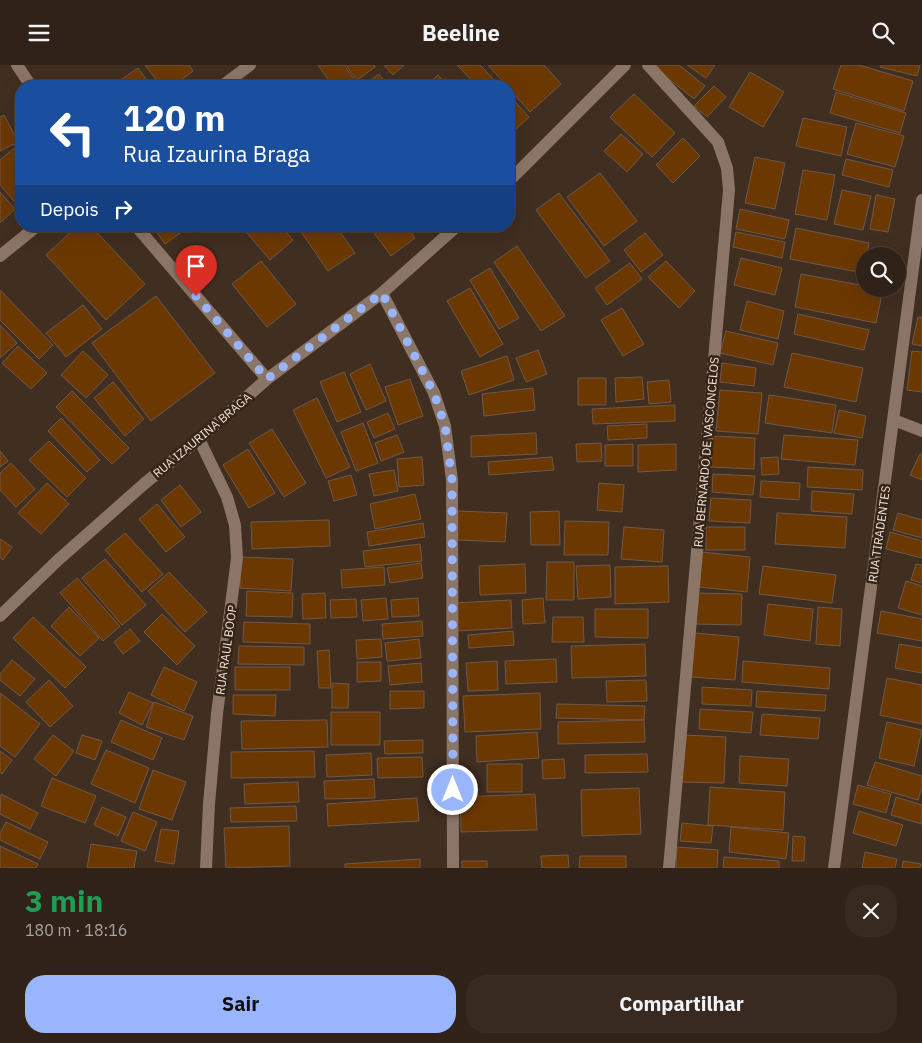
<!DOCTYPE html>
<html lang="pt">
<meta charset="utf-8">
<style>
:root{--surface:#302218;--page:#382a21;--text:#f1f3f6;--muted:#a8a4a2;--line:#4b3f37;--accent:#99b5fd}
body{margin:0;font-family:"IBM Plex Sans",sans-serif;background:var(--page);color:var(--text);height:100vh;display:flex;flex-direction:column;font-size:19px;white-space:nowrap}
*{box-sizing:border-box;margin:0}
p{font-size:16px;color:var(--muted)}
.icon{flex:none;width:28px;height:28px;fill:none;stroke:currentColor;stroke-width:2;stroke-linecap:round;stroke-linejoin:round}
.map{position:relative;height:803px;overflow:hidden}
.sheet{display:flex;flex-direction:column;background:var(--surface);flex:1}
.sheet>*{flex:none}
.banner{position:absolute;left:15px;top:15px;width:500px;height:152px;border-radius:20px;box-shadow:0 5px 20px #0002,0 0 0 1px var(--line);background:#1a4fa0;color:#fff;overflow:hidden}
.controls{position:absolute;left:856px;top:182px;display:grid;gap:10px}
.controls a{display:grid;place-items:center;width:50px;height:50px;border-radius:50%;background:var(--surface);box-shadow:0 5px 20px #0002,0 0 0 1px var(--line);font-size:25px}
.pin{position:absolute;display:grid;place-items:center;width:42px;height:42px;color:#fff;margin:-51px -21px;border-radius:50% 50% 50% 0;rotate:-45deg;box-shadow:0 0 5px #0007}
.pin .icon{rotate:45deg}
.me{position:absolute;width:55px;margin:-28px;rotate:0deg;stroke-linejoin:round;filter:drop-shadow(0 0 4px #0008)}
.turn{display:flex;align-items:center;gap:18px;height:105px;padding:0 25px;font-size:22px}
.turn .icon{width:65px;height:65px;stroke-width:2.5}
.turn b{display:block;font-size:35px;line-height:42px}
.then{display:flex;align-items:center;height:48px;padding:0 25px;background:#0003;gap:10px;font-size:19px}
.round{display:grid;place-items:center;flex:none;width:52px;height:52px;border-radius:20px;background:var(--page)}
.summary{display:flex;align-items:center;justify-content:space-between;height:85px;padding:0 25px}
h1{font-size:30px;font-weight:700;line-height:38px;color:#1e9e55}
.primary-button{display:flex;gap:10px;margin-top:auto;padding:10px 25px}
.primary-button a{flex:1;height:58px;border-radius:20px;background:var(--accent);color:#111;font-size:20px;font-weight:700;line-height:58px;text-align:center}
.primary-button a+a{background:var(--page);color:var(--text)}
header{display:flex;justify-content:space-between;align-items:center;height:65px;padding:0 25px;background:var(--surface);font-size:22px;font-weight:700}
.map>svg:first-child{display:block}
.building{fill:#6c3802;stroke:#6e594a}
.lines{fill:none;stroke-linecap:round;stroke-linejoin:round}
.minor{stroke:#8b7566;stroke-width:12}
.route{stroke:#99b5fd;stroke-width:9;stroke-dasharray:0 16.2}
.labels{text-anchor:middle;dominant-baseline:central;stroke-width:5;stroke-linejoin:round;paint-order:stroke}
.street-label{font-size:12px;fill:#f0e3db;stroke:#362416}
</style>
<header><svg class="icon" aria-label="menu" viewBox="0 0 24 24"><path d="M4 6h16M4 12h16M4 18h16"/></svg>Beeline<svg class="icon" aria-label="search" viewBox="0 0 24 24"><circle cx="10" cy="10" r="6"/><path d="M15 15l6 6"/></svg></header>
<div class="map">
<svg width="922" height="803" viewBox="0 0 922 803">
<rect width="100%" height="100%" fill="#402e20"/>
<path class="building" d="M145,0h44l4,6 -20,15h-12z
M318,0h26l15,21h-26z
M346,0h28l1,2 -18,13z
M384,0h20l-11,10z
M457,0h23l20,21h-23z
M488,0h56l17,19 -31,28z
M658,0h21l26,21 -11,13 -39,-31z
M687,0h28l-9,13z
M841,0h18l54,16 -9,30 -71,-22z
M881,0h39l-3,11 -37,-9z
M138,3l13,18h-39z
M750,7l34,20 -21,35 -34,-20z
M379,9l9,12h-21l-1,-2z
M438,10l10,11h-23z
M714,21l12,11 -19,20 -13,-11z
M836,27l70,21 -6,20 -70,-20z
M634,29l41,39 -23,24 -42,-40z
M509,30l20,22 -13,12 -7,-8z
M4,50l14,27 -18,9v-34z
M803,53l44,9 -6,29 -45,-10z
M856,58l48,13 -9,31 -48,-13z
M621,69l22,20 -16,18 -23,-21z
M683,73l17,18 -27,27 -17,-18z
M19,79l2,3v58l-2,2 -19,-22v-25z
M755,92l30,6 -10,46 -30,-6z
M846,94l47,11 -4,17 -47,-12z
M803,105l32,5 -8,45 -32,-6z
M600,108l37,48 -33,25 -37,-49z
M842,125l29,6 -8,34 -29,-6z
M0,127l15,17 -15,14z
M559,128l51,68 -24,17 -50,-68z
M876,130l19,4 -7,33 -18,-3z
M740,144l49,11 -4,19 -49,-10z
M77,161h14l54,58 -39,36 -60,-65z
M152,161h38l-25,18z
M241,161h40l12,14 -23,20z
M297,161h39l19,27 -27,18z
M369,161h36l10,12 -24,18z
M796,163l73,15 -6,30 -73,-14z
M736,167l49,10 -3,16 -49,-11z
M645,168l18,22 -22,17 -17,-22z
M517,181l48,70 -24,15 -47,-69z
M741,193l41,10 -7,27 -41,-10z
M261,196l35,43 -29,23 -35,-43z
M666,196l29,30 -16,17 -31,-31z
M630,198l12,16 -35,26 -12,-17z
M490,203l29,50 -20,11 -29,-49z
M801,209l64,12v3h18l-7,34 -81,-16z
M470,223l33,56 -23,13 -33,-56z
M0,225l53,55 -14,14 -39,-39z
M156,231l59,77 -64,48 -59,-78z
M747,236l37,10 -6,28 -38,-9z
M83,240l19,24 -36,28 -20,-24z
M622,243l22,36 -21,12 -22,-36z
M798,249l71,16 -5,20 -70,-16z
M918,252h4v29l-10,-2z
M0,260l17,18 -17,15z
M726,266l52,12 -5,22 -53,-12z
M18,281l29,27 -16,16 -29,-26z
M538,285l9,24 -21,8 -10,-24z
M83,286l25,24 -22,23 -25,-23z
M912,286l10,1v40l-15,-2z
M792,288l71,15 -7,34 -72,-15z
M507,291l7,24 -45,15 -8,-24z
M722,298l34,5 -2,18 -34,-4z
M370,299l16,37 -20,9 -16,-36z
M344,307l17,40 -24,10 -17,-40z
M642,312l2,22 -28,3 -1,-24z
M578,313h28v27h-28z
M410,314l13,37 -25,9 -13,-38z
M669,315l2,22 -22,2 -2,-22z
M113,317l31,37 -19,17 -31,-38z
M533,323l2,22 -51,6 -2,-22z
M720,325l42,3 -4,41 -42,-3z
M72,326l57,57 -17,16 -56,-57z
M769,330l67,10 -4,28 -67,-10z
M317,333l33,69 -24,11 -33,-68z
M675,340v16l-82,3 -1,-15z
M839,345l27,6 -4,22 -28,-5z
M388,348l7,16 -21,9 -7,-16z
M61,353l39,42 -13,12 -39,-41z
M363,358l15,40 -22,8 -15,-39z
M647,359v14l-39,2 -1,-14z
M272,364l34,54 -22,14 -35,-54z
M536,368l1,21 -66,3v-21z
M397,370l7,17 -23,9 -6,-18z
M784,370l74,5 -3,25 -74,-6z
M712,371l43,2 -1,31 -43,-2z
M49,376l37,37 -19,19 -38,-37z
M601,378l1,18 -25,1 -1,-18z
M633,379v22h-28v-21z
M676,379v26l-38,2v-27z
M248,384l27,44 -26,15 -26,-43z
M0,386l8,10 -8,6z
M920,389l2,1v25l-12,-5z
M422,392l2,28 -25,2 -2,-28z
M552,392l2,13 -65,5 -1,-13z
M778,392l1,17 -17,1 -1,-17z
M11,398l24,26 -19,18 -16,-17v-17z
M808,402l55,3 -1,20 -55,-3z
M394,405l4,21 -24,5 -5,-22z
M713,409l42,2 -2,19 -41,-3z
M351,410l6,20 -23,6 -6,-20z
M761,416l39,2 -1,17 -39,-3z
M47,418l22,21 -28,30 -23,-21z
M599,418l25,2 -2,27 -25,-2z
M180,420l21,27 -20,15 -20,-27z
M812,426l42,3 -2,20 -41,-3z
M415,429l6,25 -46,10 -5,-25z
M711,433l40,2 -1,23 -41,-2z
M157,439l28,33 -19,15 -27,-33z
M458,446l49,2 -2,29 -48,-2z
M559,446l1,34h-29l-1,-33z
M777,448l70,4 -2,31 -70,-4z
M898,448l24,7v18l-29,-8z
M329,455l1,26 -78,3 -1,-27z
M565,456l44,1 -1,33h-44z
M423,458l2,14 -56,9 -2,-14z
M624,462l40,3 -2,32 -41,-3z
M706,462h39v23h-39z
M890,467l32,9v17l-36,-9z
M125,468l38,41 -21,18 -37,-42z
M0,474l12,8 -9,13 -3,-3z
M420,479l2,17 -57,6 -2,-16z
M702,487l48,5 -3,35 -48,-5z
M241,492l52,2 -2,32 -51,-3z
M105,494l41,46 -24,20 -40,-47z
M547,497h27v38h-28z
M421,498l2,15 -33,5 -3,-15z
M525,499l1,29 -46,2 -1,-29z
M916,499l6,1v18l-11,-3z
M610,500l1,32 -33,2 -2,-33z
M668,501l1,36 -54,2v-37z
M763,501l73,9 -4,28 -73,-9z
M384,502l1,18 -43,3 -1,-18z
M169,507l38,40 -22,20 -37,-41z
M77,513l43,48 -17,15 -43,-48z
M906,516l16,5v29l-24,-7z
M247,526l46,2 -1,24 -46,-1z
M325,528l1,25 -23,1 -1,-25z
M697,528l45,1 -1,31 -45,-1z
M386,533l2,21 -25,2 -2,-21z
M418,533l1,18 -27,1 -1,-17z
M543,533l2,25 -22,1 -1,-24z
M356,534l1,18 -26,1 -1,-18z
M511,535l1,28 -56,3 -2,-28z
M768,539l45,5 -3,32 -46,-6z
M69,542l30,31 -19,18 -29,-30z
M818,542l24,2 -2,37 -24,-2z
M595,544h53v29l-53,-1z
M881,546l41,8v22l-45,-8z
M162,549l33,32 -18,19 -33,-33z
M33,552l53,50 -21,21 -52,-50z
M553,552h30l1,25h-32z
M422,556l1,15 -40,3 -1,-15z
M244,557l66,2v20l-67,-2z
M130,564l10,12 -17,13 -9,-12z
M513,566l1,14 -45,3 -1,-13z
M695,568l44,4 -4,43 -44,-3z
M381,574l1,18 -25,2 -1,-19z
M419,574l2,19 -34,3 -2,-18z
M645,579l1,32 -74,2 -1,-32z
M899,579l23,4v25l-27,-5z
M239,581l65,1v18l-66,-1z
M329,585l2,38h-12l-2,-37z
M556,594l1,23 -51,2 -1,-23z
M12,595l23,19 -15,17 -20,-16v-6z
M497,596l1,29 -30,1 -2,-28z
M743,596l87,7 -1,21 -87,-7z
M357,597h24v19l-24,1z
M421,598l1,19 -32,3 -2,-19z
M164,602l33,15 -13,29 -33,-16z
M235,602h55v23h-55z
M887,613l35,7v39l-42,-9z
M49,615l24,26 -23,21 -24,-25z
M646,615l1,21 -40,1 -1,-21z
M332,618l17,1 -1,24h-16z
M702,622l50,3 -1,16 -49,-2z
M390,626h34v17l-34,1z
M757,626l69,4 -1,16 -69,-4z
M129,627l24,11 -11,22 -23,-12z
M0,628l40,31 -25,33 -15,-11z
M540,628l1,36 -76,3 -2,-36z
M233,630h43l-1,21 -42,-2z
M154,637l39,14 -9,24 -38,-13z
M557,639l88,2 -1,14 -88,-2z
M700,644l53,3 -2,21 -52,-4z
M331,647h49v33h-49z
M762,649l58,4 -2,21 -58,-4z
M121,655l41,18 -9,22 -42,-18z
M327,655l1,27 -86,2 -1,-28z
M644,655l1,22 -87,2v-22z
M887,657l35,8 -8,36 -35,-8z
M537,667l2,26 -62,4 -1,-26z
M53,670l21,16 -18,25 -22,-17z
M82,670l20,6 -7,19 -19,-7z
M684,670l42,2 -2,46 -42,-1z
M423,675v13l-38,1 -1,-13z
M106,685l43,18 -14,35 -44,-19z
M0,686l12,9 -10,14 -2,-2z
M314,686l1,26 -84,1v-26z
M371,688l1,22 -45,2 -1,-22z
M647,689l1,18 -63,1v-18z
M740,691l49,3 -2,27 -48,-3z
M422,692l1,20 -45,1 -1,-20z
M564,694l1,19 -22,1 -1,-19z
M875,697l47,14v11l-4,13 -51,-15z
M487,699h35v28h-35z
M153,705l33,12 -14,38 -33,-11z
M52,713l44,18 -11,27 -44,-17z
M374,714l1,19 -50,1 -1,-18z
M298,717l1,20 -54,2 -1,-20z
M858,720l33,9 -5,19 -33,-9z
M710,722l75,5 -2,38 -75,-5z
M639,723l2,46 -59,2 -1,-46z
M1,729l37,19 -8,16 -30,-15z
M535,729l2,36 -76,2 -1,-35z
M896,732l26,8v19l-31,-9z
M417,733l2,23 -91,5 -1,-22z
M296,741l1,15 -66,1 -1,-14z
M102,742l24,10 -8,19 -24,-11z
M859,746l44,14 -7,21 -43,-13z
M133,747l24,10 -12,29 -24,-10z
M6,757l42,20 -8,17 -40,-19v-7z
M682,758l31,3 -2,17 -31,-2z
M289,761l1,40 -64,2 -2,-40z
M731,762l58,6 -3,26 -57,-7z
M161,764l18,2 -5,33 -19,-3z
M793,771l12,1 -1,24h-12z
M91,779l46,7 -3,17h-47z
M0,781l38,18 -2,4h-36z
M677,782l41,3 -1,18h-41z
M865,787l32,7 -2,9h-33z
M568,790l1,13h-27l-1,-12z
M580,791h46v12h-47z
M724,792l55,4v7h-56z
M420,794v9h-75v-4z
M462,796h25v7h-25z
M903,796l18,3 -1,4h-18z"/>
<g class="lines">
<path class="minor" d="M17,0l14,21
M648,0l70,77 9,26 2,22 -60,678
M222,21l28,-21
M509,116l116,-116
M136,161l131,153
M0,191l37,-30
M382,228l52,100 11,33 7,54 1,388
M894,355l28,11
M199,374l28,58 8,28 2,33 -20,156 -8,90 -3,64
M0,551l57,-55 87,-77 55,-45 68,-60 115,-86 75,-67
M834,803l88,-668"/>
</g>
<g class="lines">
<path class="route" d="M196,231l71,83 115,-86 52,100 11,33 7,54 1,310"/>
</g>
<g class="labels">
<g class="street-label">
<text transform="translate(202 370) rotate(-40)">RUA IZAURINA BRAGA</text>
<text transform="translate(706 387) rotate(-85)">RUA BERNARDO DE VASCONCELOS</text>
<text transform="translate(879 469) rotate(-82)">RUA TIRADENTES</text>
<text transform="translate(226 585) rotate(-82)">RUA RAUL BOOP</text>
</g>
</g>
</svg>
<div class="controls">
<a><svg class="icon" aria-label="search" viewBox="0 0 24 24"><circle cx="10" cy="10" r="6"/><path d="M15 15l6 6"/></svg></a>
</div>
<div class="pin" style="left:196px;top:231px;background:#d93025"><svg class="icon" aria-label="arrive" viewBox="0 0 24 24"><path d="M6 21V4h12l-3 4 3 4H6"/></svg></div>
<svg class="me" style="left:453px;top:725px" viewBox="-20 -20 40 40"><circle r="17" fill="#99b5fd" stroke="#fff" stroke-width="3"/><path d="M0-11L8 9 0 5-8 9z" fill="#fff"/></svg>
<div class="banner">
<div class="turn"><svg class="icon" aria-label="left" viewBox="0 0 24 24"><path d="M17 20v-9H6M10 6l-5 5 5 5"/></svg><div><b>120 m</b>Rua Izaurina Braga</div></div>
<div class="then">Depois<svg class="icon" aria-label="right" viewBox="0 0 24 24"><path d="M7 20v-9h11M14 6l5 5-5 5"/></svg></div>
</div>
</div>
<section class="sheet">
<div class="summary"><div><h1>3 min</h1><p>180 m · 18:16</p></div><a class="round"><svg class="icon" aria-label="close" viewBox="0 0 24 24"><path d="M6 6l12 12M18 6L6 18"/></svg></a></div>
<div class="primary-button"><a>Sair</a><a>Compartilhar</a></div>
</section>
